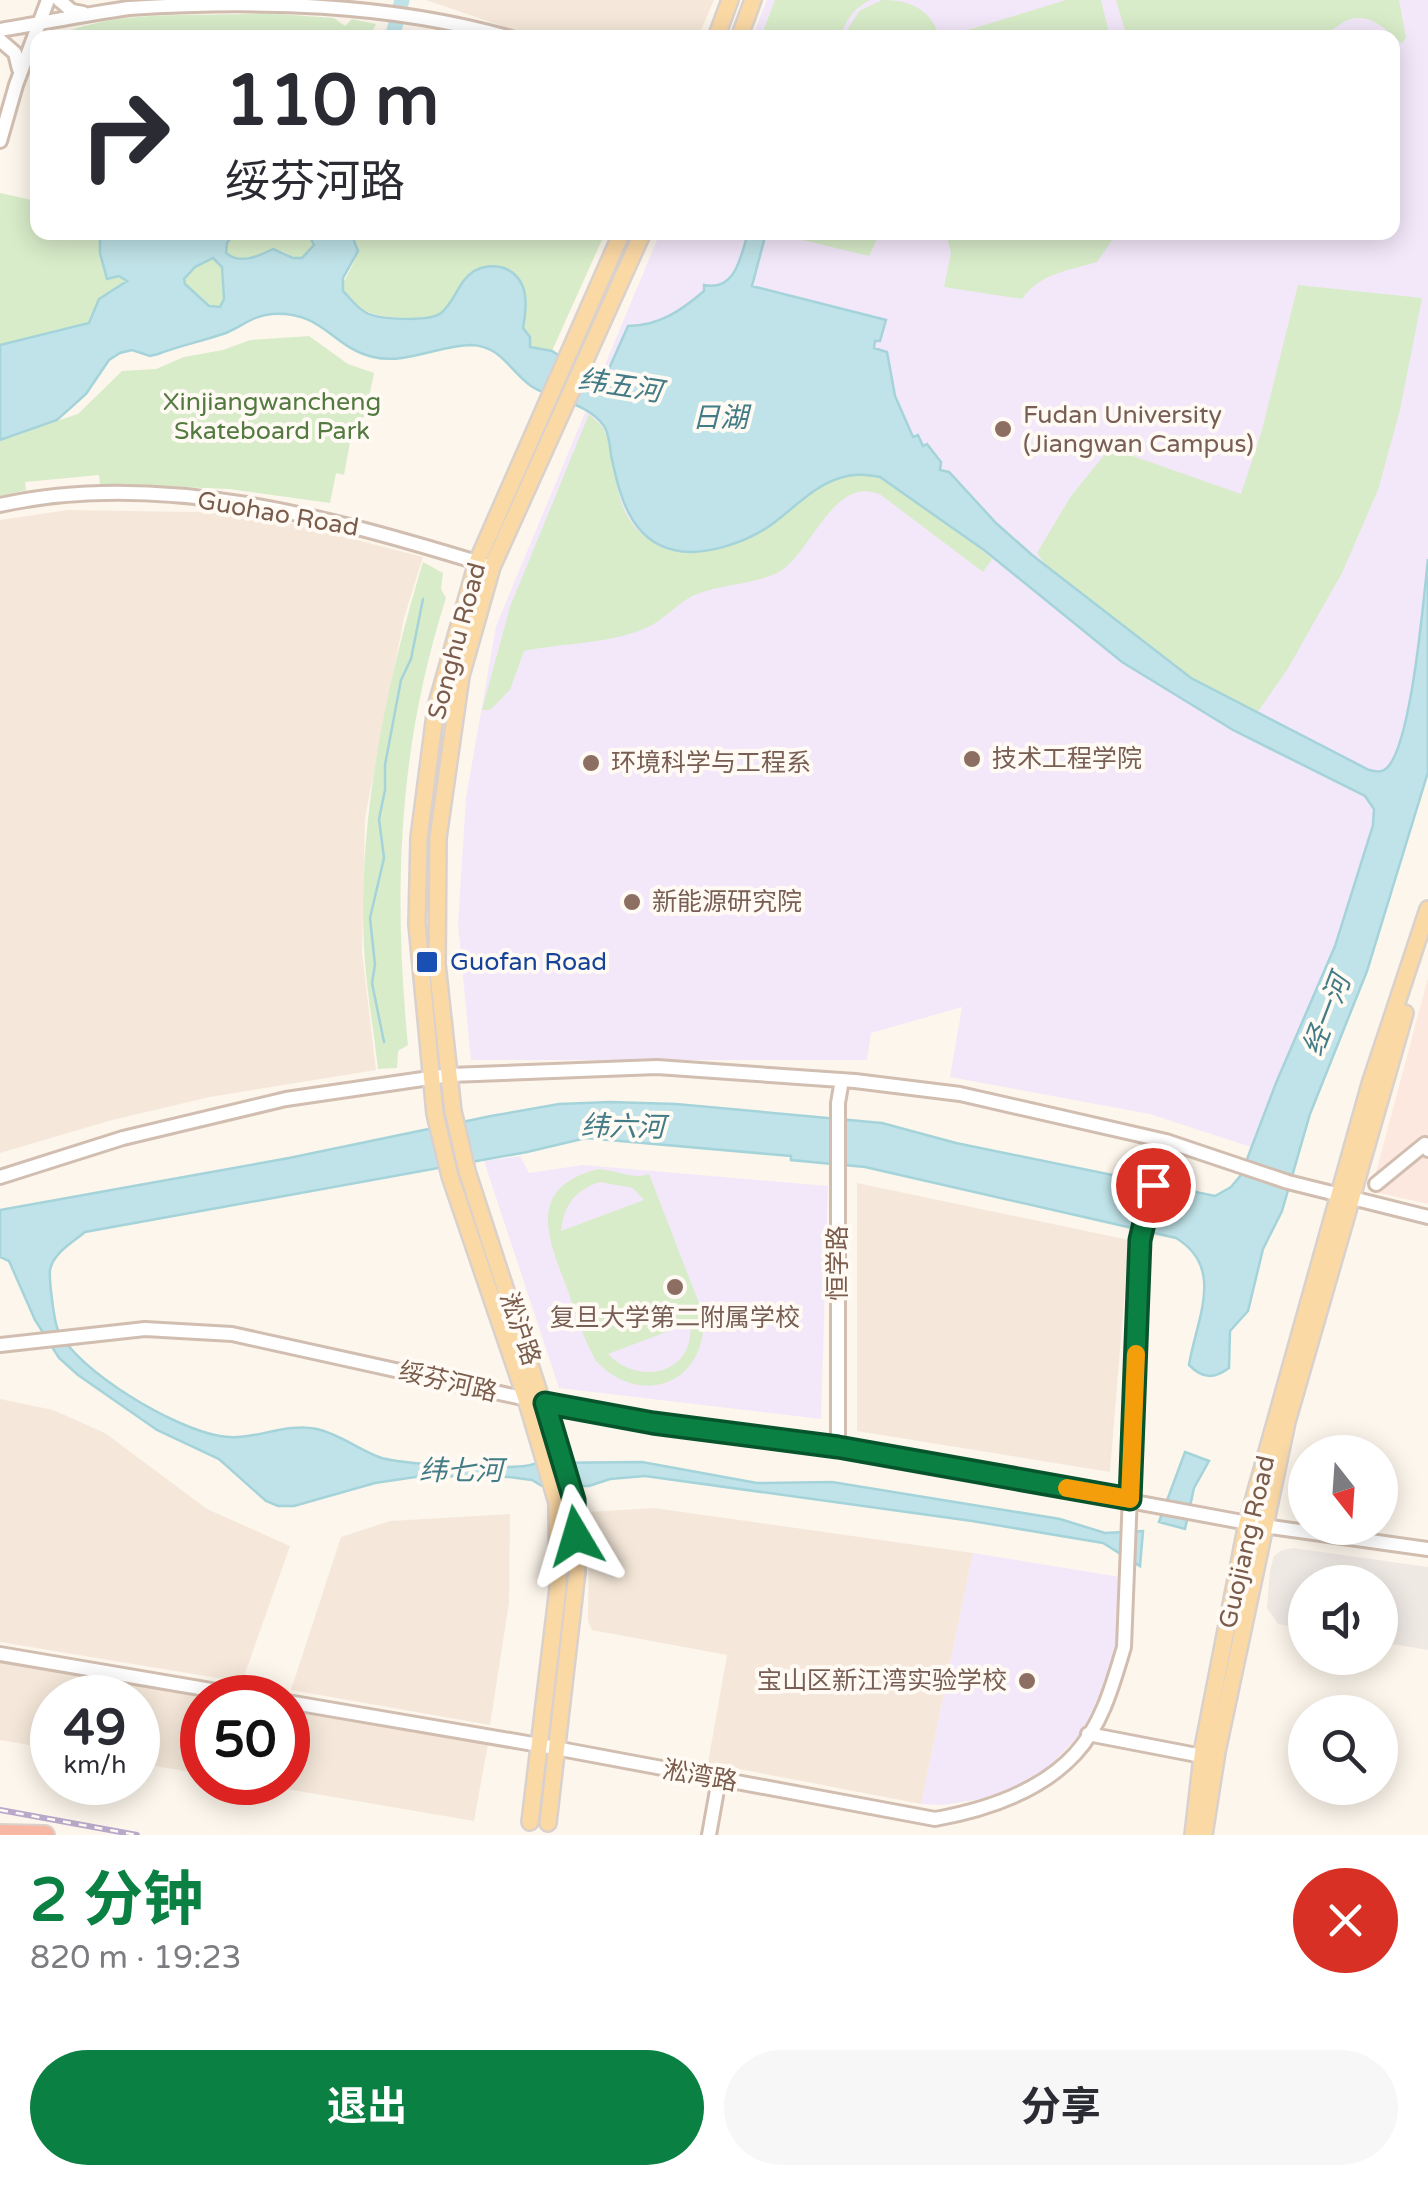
<!DOCTYPE html>
<html lang="zh">
<meta charset="utf-8">
<style>
:root{--surface:#fff;--page:#f7f7f7;--text:#2b2b33;--muted:#7c7c81;--accent:#0b8043}
body{margin:0;font-family:"Varela Round","Noto Sans SC",sans-serif;background:var(--page);color:var(--text);height:100vh;display:flex;flex-direction:column;font-size:38px;white-space:nowrap}
*{box-sizing:border-box;margin:0}
p{font-size:32px;color:var(--muted)}
.icon{flex:none;width:55px;height:55px;fill:none;stroke:currentColor;stroke-width:2;stroke-linecap:round;stroke-linejoin:round}
.map{position:relative;height:1835px;overflow:hidden}
.details{display:flex;flex-direction:column;background:var(--surface);flex:1}
.details>*{flex:none}
.guide{position:absolute;left:30px;top:30px;width:1370px;height:210px;border-radius:20px;box-shadow:0 5px 25px #0003;background:#fff;color:var(--text);overflow:hidden}
.needle{width:65px;rotate:163deg}
.controls{position:absolute;left:1288px;top:1435px;display:grid;gap:20px}
.controls a{display:grid;place-items:center;width:110px;height:110px;border-radius:50%;background:var(--surface);box-shadow:0 5px 25px #0003;font-size:50px}
.speed{position:absolute;left:30px;top:1675px;display:flex;gap:20px;font-size:50px;font-weight:700;text-align:center}
.speed>*{display:grid;place-content:center;width:130px;height:130px;border-radius:50%;background:var(--surface);box-shadow:0 5px 25px #0003;line-height:1}
.speed small{font-size:25px;font-weight:400}
.speed .limit{border:15px solid #d22;background:#fff;color:#111}
.pin{position:absolute;display:grid;place-items:center;width:85px;height:85px;color:#fff;margin:-42px;border:5px solid #fff;border-radius:50%;box-shadow:0 2px 10px #0007}
.me{position:absolute;width:110px;margin:-55px;rotate:353deg;stroke-linejoin:round;filter:drop-shadow(0 0 8px #0008)}
.turn{display:flex;align-items:center;gap:35px;height:210px;padding:0 30px;font-size:45px}
.turn .icon{width:130px;height:130px;stroke-width:2.5}
.turn b{display:block;font-size:70px;line-height:85px}
.round{display:grid;place-items:center;flex:none;width:105px;height:105px;border-radius:52px;background:var(--page)}
.headline{display:flex;align-items:center;justify-content:space-between;height:170px;padding:0 30px}
h1{font-size:60px;font-weight:700;line-height:75px;color:var(--accent)}
.cta{display:flex;gap:20px;margin-top:auto;padding:20px 30px}
.cta a{flex:1;height:115px;border-radius:60px;background:var(--accent);color:#fff;font-size:40px;font-weight:700;line-height:115px;text-align:center}
.cta a+a{background:var(--page);color:var(--text)}
.map>svg:first-child{display:block}
.residential{fill:#f5e8da}
.commercial{fill:#fde8e0}
.industrial{fill:#efe9e4}
.education{fill:#f3e8fa}
.green{fill:#d8ecc9;fill-rule:evenodd}
.water{fill:#bfe3e8;stroke:#a5d3da;stroke-width:2.5;fill-rule:evenodd}
.lines{fill:none;stroke-linecap:round;stroke-linejoin:round}
.stream{stroke:#a5d3da;stroke-width:2.5}
.river{stroke:#bfe3e8;stroke-width:15}
.minor-casing{stroke:#d1beb0;stroke-width:18}
.major-casing{stroke:#dad1cd;stroke-width:20}
.highway-casing{stroke:#dad1cd;stroke-width:22}
.minor{stroke:#fff;stroke-width:12}
.major{stroke:#fbd9a5;stroke-width:15}
.highway{stroke:#f7b7a3;stroke-width:18}
.rail-casing{stroke:#b9a8c9;stroke-width:6}
.rail{stroke:#fffaf3;stroke-width:2.5;stroke-dasharray:8;stroke-linecap:butt}
.route-casing{stroke:#07532c;stroke-width:25}
.route{stroke:#0b8043;stroke-width:18}
.slow{stroke:#f59e0b;stroke-width:18}
.education-dot{fill:#8d6e63;stroke:#fffaf3;stroke-width:4}
.transit-dot{fill:#1a4fb4;stroke:#fffaf3;stroke-width:4}
.labels{text-anchor:middle;dominant-baseline:central;stroke-width:8;stroke-linejoin:round;paint-order:stroke}
.park-label{font-size:25px;fill:#537a41;stroke:#fffaf3}
.education-label{font-size:25px;fill:#785e54;stroke:#fffaf3;text-anchor:start}
.street-label{font-size:25px;fill:#7a5c4d;stroke:#fffaf3}
.transit-label{font-size:25px;fill:#164399;stroke:#fffaf3;text-anchor:start}
.water-label{font-size:28px;font-style:italic;fill:#437c86;stroke:#fffaf3}
</style>
<div class="map">
<svg width="1428" height="1835" viewBox="0 0 1428 1835">
<rect width="100%" height="100%" fill="#fdf6ec"/>
<path class="residential" d="M426,0h288l-16,37 -161,1z
M68,510l184,3 171,44 -19,61 -39,200 -3,134 14,118 -166,27 -98,23 -112,33v-633z
M857,1183l272,57 -19,232 -253,-41z
M0,1399l53,11 52,23 102,76 83,37 -48,136 -242,-40z
M654,1508l319,45 -52,251 -213,-41 19,-108 -135,-25 -4,-9 1,-109z
M510,1514l-1,89 -19,122 -199,-35 50,-153 49,-16z
M0,1663l209,34 -7,1v76l-64,-11v-65h-86v51l-52,-9z
M288,1711l200,33 -14,77 -223,-38 37,-1z"/>
<path class="commercial" d="M1428,978v226l-57,-13z"/>
<path class="industrial" d="M1293,1548l135,19v83l-48,-8v-60h-75v47l-27,-5 -11,-16 3,-38 4,-14 8,-6z"/>
<path class="education" d="M767,0h661v702l-24,97 -147,350 -107,-35 -200,-37 12,-70 -91,26 -4,27h-396l-13,-136 8,-126 30,-172 164,-393 732,-1v-194l-640,-1z
M520,1156l9,17 54,-8 245,21 -7,233 -262,-31 -75,-227z
M973,1553l147,24 -3,65 -6,26 -17,45 -12,20 -37,37 -23,14 -41,15 -39,6 -21,-1z"/>
<path class="green" d="M775,0h95c-17,9 -24,20 -30,37h-79z
M882,0c29,0 48,9 58,37h-97l16,-26z
M1066,0h35l9,37h-140l-2,-7z
M1116,0h283l7,37 -4,7c-17,-16 -36,-35 -60,-21 -8,5 -14,11 -22,14h-193z
M264,13l70,5 11,8 7,-7 24,5 -7,14 -315,-1c65,-30 141,-19 210,-24z
M0,193l36,8 1,-3 1,34 62,1v20l8,26 11,-4 8,6 -28,18 -10,24 -12,6h-17l-60,16z
M234,232l74,1 6,12 -12,13c-11,0 -15,-6 -24,-8 -12,-3 -7,1 -16,5 -10,5 -24,3 -35,1l-2,-8z
M351,233h254l-53,118 -22,-4v-10l-7,-9 3,-30 -10,-24 -48,3c-10,11 -17,30 -29,37 -10,6 -21,4 -32,4 -27,-1 -55,-4 -65,-33l12,-23 3,-18 -7,-9z
M774,233l106,-1v1l-11,23z
M946,233v-1l171,1 -20,29c-29,9 -57,11 -75,37l-78,-12 7,-34z
M213,258l9,9 2,32 -3,8 -12,-1 -24,-22 -1,-5 11,-12z
M1298,285l124,13 -22,112 -22,80 -36,83 -55,97 -30,43 -66,-35 -103,-77 -44,-38 -7,-10 34,-57 39,-48 131,46 21,-64z
M309,336l39,28 26,9 -9,43 -12,10 -9,49 -8,-2 -6,30 -101,-14 -129,-5 -1,-9 -74,7 1,8 -26,6v-56l78,-26 44,-43 34,-2 28,-12 39,-7 27,-10z
M589,414c5,5 12,10 15,16 20,41 1,84 53,115 12,7 24,6 37,5 26,-1 50,-7 73,-22 32,-21 69,-67 114,-50 30,12 87,59 111,81l-9,13 -102,-77c-47,-22 -69,58 -102,77 -26,13 -56,12 -82,22 -20,8 -33,27 -51,34 -37,16 -83,15 -122,23l-14,39 -20,20h-8l28,-103z
M423,562l20,11 -2,16 5,9c-48,150 -53,292 -38,447l-10,6 -1,17 -19,1c-4,-35 -10,-71 -13,-106 -10,-132 20,-276 58,-401z
M598,1169c17,1 37,11 51,5l60,155 -6,3c-7,58 -69,71 -107,29 -13,-22 -20,-48 -29,-73 -20,-51 -41,-100 31,-119zM600,1182l33,6 11,12 -83,31c3,-26 14,-41 39,-49zM690,1323c6,49 -49,65 -82,31z"/>
<path class="water" d="M100,233h134l-7,10 -1,10c14,12 33,3 47,-4l20,9h9l12,-13 -6,-12h43l7,18 -15,27v13c7,7 14,17 22,21 13,8 64,10 76,1 14,-11 17,-32 33,-42 9,-5 21,-6 30,-3 26,10 23,38 19,60l7,9v10l22,4 43,27 9,-1 4,-6 20,-45c31,0 54,-16 76,-35v-6c32,7 37,-30 44,-52h18l-14,53 134,34 -6,21h-5l-1,7 13,4 8,44 18,41 5,-2 5,11 4,-2 14,18 -1,8 9,2 47,51 36,32 159,123 178,92c6,1 9,3 15,0 27,-14 40,-176 44,-211v213l-61,199 -57,143 -28,97 -19,38 -15,62 -18,20 -1,37c-15,11 -26,11 -40,-3 7,-45 37,-97 -13,-127l-311,-71 -74,-7v-4l-205,-18 -59,14 -442,80c-12,10 -32,21 -35,38 -1,10 4,51 8,60 19,41 117,99 162,106 32,6 64,-14 97,-7 22,5 41,20 62,28 19,8 143,15 157,6l106,-1 115,21 75,-1 228,37 45,14 38,-2 -3,35 -37,-23 -131,-22 -327,-45 -35,3 -21,7h-47l-10,-6 -23,-3 -87,-1 -47,7 -81,23h-16l-12,-5 -47,-42 -62,-29 -79,-55 -19,-17 -24,-38 -26,-59 -9,-4v-47l289,-52 202,-42 68,-12 51,-2 66,2 206,19 74,20 259,53 16,-9 10,-12 35,-92 59,-137 38,-121 1,-16 -9,-13 -132,-66 -111,-68 -138,-112 -104,-73c-12,-2 -24,-4 -37,0 -30,8 -50,33 -75,50 -24,16 -65,30 -94,23 -45,-10 -55,-58 -63,-95 -1,-9 -2,-22 -7,-29 -16,-24 -51,-25 -73,-40 -22,-16 -30,-40 -60,-41 -31,0 -66,20 -98,12 -42,-10 -49,-46 -101,-43 -19,1 -32,14 -49,20 -21,7 -44,12 -65,20l-8,2 -18,-6 -12,3 -11,7 -23,34 -29,26 -57,20v-95l89,-22 10,-24 28,-18 -8,-5 -12,3 -7,-26zM213,258l9,9 2,32 -4,8 -11,-1 -24,-22 -1,-5 11,-12z
M1185,1452l24,9 -15,27 -9,41 -26,-7z"/>
<g class="lines">
<path class="stream" d="M384,1042l-12,-59 3,-18 -5,-47 14,-60 -5,-39 6,-29v-25l16,-85 10,-21 12,-60"/>
<path class="river" d="M392,38l10,-38"/>
<g class="minor-casing">
<path id="minor" d="M59,0l13,11 11,2
M0,30c43,-7 86,-16 129,-22 127,-8 260,-5 382,30
M0,40l15,13 4,16
M0,141l16,-56 32,-85
M0,505c159,-36 332,13 483,59
M0,1177l123,-39 163,-39 164,-24 207,-8 198,14 105,13 206,47 122,41 140,35
M1376,1184l49,-40 3,6
M0,1345l145,-16 87,5 313,69 108,20 185,24 426,79 164,23
M838,1447v-344l4,-23
M0,1654l258,44
M288,1702l251,43 396,74c50,-9 104,-26 140,-65 27,-29 38,-70 49,-107l16,-407 26,-99
M1088,1734l114,22
M709,1835l10,-56"/>
</g>
<g class="major-casing">
<path id="major" d="M716,38l14,-38
M739,38l14,-38
M530,1822l28,-234 -1,-85 -31,-104 -76,-223 -15,-62 -18,-190 2,-86 17,-131 41,-145 145,-330
M548,1823l29,-252 -3,-71 -107,-329 -14,-60 -16,-147 1,-126 23,-162 31,-109 151,-335
M1193,1835l10,-87 44,-225 123,-439 58,-175
M1204,1835l13,-83 70,-330 118,-409"/>
</g>
<g class="highway-casing">
<path id="highway" d="M0,1834l45,1"/>
</g>
<use href="#minor" class="minor"/>
<use href="#major" class="major"/>
<use href="#highway" class="highway"/>
<g class="rail-casing">
<path id="rail" d="M0,1810l137,25"/>
</g>
<use href="#rail" class="rail"/>
</g>
<g class="lines">
<g class="route-casing">
<path id="route" d="M576,1536l-2,-36 -29,-97 108,20 185,24 292,52 10,-259 13,-55"/>
</g>
<use href="#route" class="route"/>
<path class="slow" d="M1067,1488l63,11 6,-145"/>
</g>
<g class="education-dot">
<circle cx="1003" cy="429" r="10"/>
<circle cx="972" cy="759" r="10"/>
<circle cx="591" cy="763" r="10"/>
<circle cx="632" cy="902" r="10"/>
<circle cx="675" cy="1287" r="10"/>
<circle cx="1027" cy="1681" r="10"/>
</g>
<rect class="transit-dot" x="415" y="950" width="24" height="24" rx="5"/>
<g class="labels">
<g class="park-label">
<text x="272" y="402">Xinjiangwancheng<tspan x="272" dy="29">Skateboard Park</tspan></text>
</g>
<g class="education-label">
<text x="1023" y="415">Fudan University<tspan x="1023" dy="29">(Jiangwan Campus)</tspan></text>
<text x="992" y="759">技术工程学院</text>
<text x="611" y="763">环境科学与工程系</text>
<text x="652" y="902">新能源研究院</text>
<text x="675" y="1318" text-anchor="middle">复旦大学第二附属学校</text>
<text x="1007" y="1681" text-anchor="end">宝山区新江湾实验学校</text>
</g>
<g class="street-label">
<text transform="translate(278 514) rotate(10)">Guohao Road</text>
<text transform="translate(457 641) rotate(-75)">Songhu Road</text>
<text transform="translate(838 1263) rotate(-90)">恒学路</text>
<text transform="translate(520 1329) rotate(71)">淞沪路</text>
<text transform="translate(448 1382) rotate(13)">绥芬河路</text>
<text transform="translate(1247 1542) rotate(-77)">Guojiang Road</text>
<text transform="translate(700 1776) rotate(10)">淞湾路</text>
</g>
<g class="transit-label">
<text x="450" y="962">Guofan Road</text>
</g>
<g class="water-label">
<text transform="translate(620 386) rotate(9)">纬五河</text>
<text x="720" y="418">日湖</text>
<text transform="translate(1327 1015) rotate(-69)">经一河</text>
<text transform="translate(623 1127) rotate(1)">纬六河</text>
<text x="461" y="1471">纬七河</text>
</g>
</g>
</svg>
<div class="controls">
<a><svg class="needle" viewBox="-14 -14 28 28"><path d="M0-13l5 13h-10z" fill="#e53935"/><path d="M0 13l5-13h-10z" fill="#7c7c81"/></svg></a>
<a><svg class="icon" aria-label="sound" viewBox="0 0 24 24"><path d="M4 9h4l5-4v14l-5-4H4zM17 9q2 3 0 6"/></svg></a>
<a><svg class="icon" aria-label="search" viewBox="0 0 24 24"><circle cx="10" cy="10" r="6"/><path d="M15 15l6 6"/></svg></a>
</div>
<div class="speed"><div>49<small>km/h</small></div><div class="limit">50</div></div>
<div class="pin" style="left:1153px;top:1185px;background:#d93025"><svg class="icon" aria-label="arrive" viewBox="0 0 24 24"><path d="M6 21V4h12l-3 4 3 4H6"/></svg></div>
<svg class="me" style="left:576px;top:1536px" viewBox="-20 -20 40 40"><path d="M0-17L14 15 0 8-14 15z" fill="#0b8043" stroke="#fff" stroke-width="4"/></svg>
<div class="guide">
<div class="turn"><svg class="icon" aria-label="right" viewBox="0 0 24 24"><path d="M7 20v-9h11M14 6l5 5-5 5"/></svg><div><b>110 m</b>绥芬河路</div></div>
</div>
</div>
<section class="details">
<div class="headline"><div><h1>2 分钟</h1><p>820 m · 19:23</p></div><a class="round" style="background:#d93025;color:#fff"><svg class="icon" aria-label="close" viewBox="0 0 24 24"><path d="M6 6l12 12M18 6L6 18"/></svg></a></div>
<div class="cta"><a>退出</a><a>分享</a></div>
</section>
